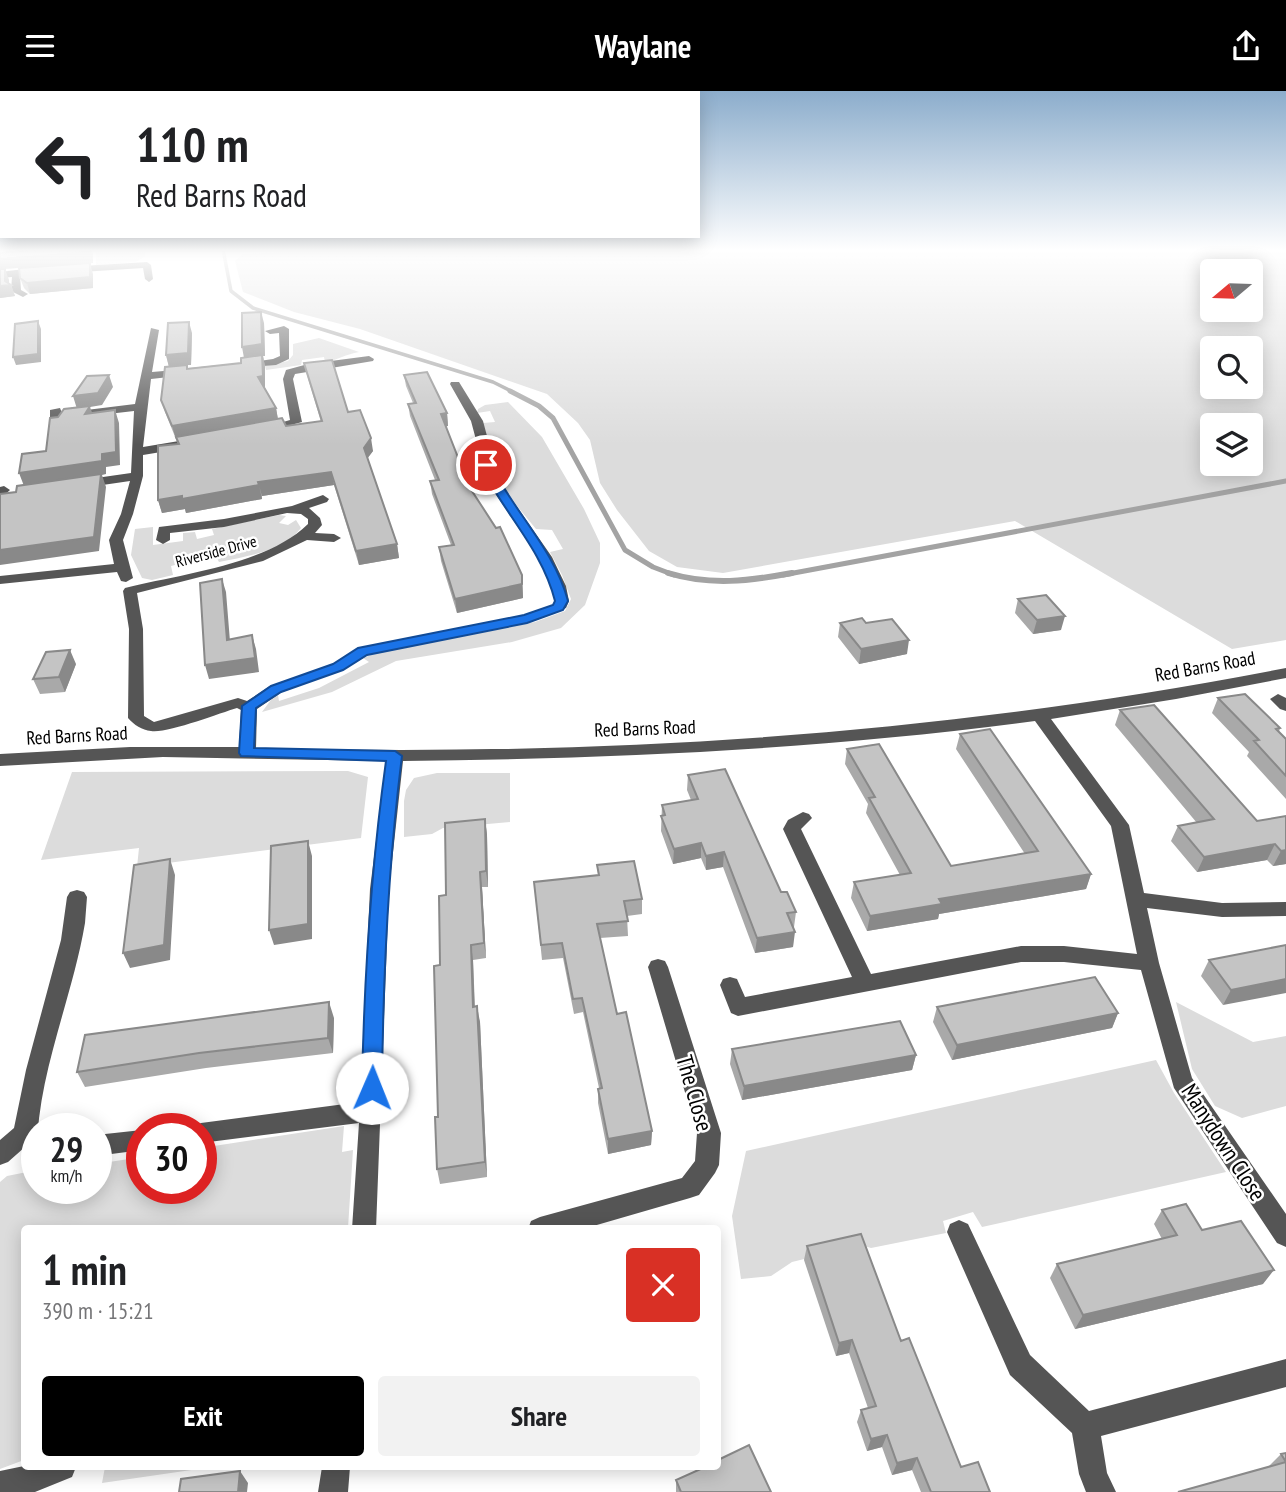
<!DOCTYPE html>
<meta charset="utf-8">
<style>
:root{--surface:#fff;--page:#f2f2f2;--text:#202124;--muted:#757577;--accent:#000}
body{margin:0;font-family:"PT Sans Narrow",sans-serif;background:var(--page);color:var(--text);height:100vh;display:flex;flex-direction:column;font-size:26px;white-space:nowrap}
*{box-sizing:border-box;margin:0}
p{font-size:23px;color:var(--muted)}
.icon{flex:none;width:38px;height:38px;fill:none;stroke:currentColor;stroke-width:2;stroke-linecap:round;stroke-linejoin:round}
.map{position:relative;flex:1;overflow:hidden}
.drawer{position:absolute;left:21px;top:1134px;width:700px;height:245px;display:flex;flex-direction:column;background:var(--surface);border-radius:7px;box-shadow:0 4px 18px #0003}
.drawer>*{flex:none}
.hud{position:absolute;left:0px;top:0px;width:700px;height:147px;box-shadow:0 4px 18px #0003;background:#fff;color:var(--text);overflow:hidden}
.needle{width:46px;rotate:251deg}
.tools{position:absolute;left:1200px;top:168px;display:grid;gap:14px}
.tools a{display:grid;place-items:center;width:63px;height:63px;border-radius:7px;background:var(--surface);box-shadow:0 4px 18px #0003;font-size:35px}
.speed{position:absolute;left:21px;top:1022px;display:flex;gap:14px;font-size:35px;font-weight:700;text-align:center}
.speed>*{display:grid;place-content:center;width:91px;height:91px;border-radius:50%;background:var(--surface);box-shadow:0 4px 18px #0003;line-height:1}
.speed small{font-size:18px;font-weight:400}
.speed .limit{border:10px solid #d22;background:#fff;color:#111}
.pin{position:absolute;display:grid;place-items:center;width:60px;height:60px;color:#fff;margin:-30px;border:4px solid #fff;border-radius:50%;box-shadow:0 2px 7px #0007}
.me{position:absolute;width:77px;margin:-38px;rotate:1deg;stroke-linejoin:round;filter:drop-shadow(0 0 5px #0008)}
.turn{display:flex;align-items:center;gap:24px;height:147px;padding:0 21px;font-size:32px}
.turn .icon{width:91px;height:91px;stroke-width:2.5}
.turn b{display:block;font-size:49px;line-height:60px}
.round{display:grid;place-items:center;flex:none;width:74px;height:74px;border-radius:7px;background:var(--page)}
.overview{display:flex;align-items:center;justify-content:space-between;height:119px;padding:0 21px}
h1{font-size:42px;font-weight:700;line-height:52px}
.primary-button{display:flex;gap:14px;margin-top:auto;padding:14px 21px}
.primary-button a{flex:1;height:80px;border-radius:7px;background:var(--accent);color:#fff;font-size:28px;font-weight:700;line-height:80px;text-align:center}
.primary-button a+a{background:var(--page);color:var(--text)}
header{display:flex;justify-content:space-between;align-items:center;height:91px;padding:0 21px;background:var(--accent);color:#fff;font-size:32px;font-weight:700}
.map>svg:first-child{display:block}
.green{fill:#dcdcdc;fill-rule:evenodd}
.lines{fill:none;stroke-linecap:round;stroke-linejoin:round}
.stream-far2{stroke:#a3a3a3;stroke-width:3.5}
.stream-far1{stroke:#a3a3a3;stroke-width:5}
.stream{stroke:#a3a3a3;stroke-width:6}
.minor{fill:#555;fill-rule:evenodd}
.wall{fill:#a9a9a9}
.shaded-wall{fill:#898989}
.building{fill:#c4c4c4;stroke:#898989;stroke-width:2}
.route{fill:#1a73e8;stroke:#114b97;stroke-width:2}
.labels{text-anchor:middle;dominant-baseline:central;stroke-width:5;stroke-linejoin:round;paint-order:stroke}
.far-street-label{font-size:16px;fill:#000;stroke:#fff}
.street-label{font-size:19px;fill:#000;stroke:#fff}
.near-street-label{font-size:23px;fill:#000;stroke:#fff}
</style>
<header><svg class="icon" aria-label="menu" viewBox="0 0 24 24"><path d="M4 6h16M4 12h16M4 18h16"/></svg>Waylane<svg class="icon" aria-label="share" viewBox="0 0 24 24"><path d="M12 15V3M7 8l5-5 5 5M5 13v7h14v-7"/></svg></header>
<div class="map">
<svg width="1286" height="1401" viewBox="0 0 1286 1401">
<rect width="100%" height="100%" fill="#fff"/>
<path class="green" d="M96,158h49v7l-9,6 -40,3z
M346,158h940v391l-54,9 -217,-128 -292,52 -46,-6 -28,-16 -32,-41 -17,-27 -10,-43 -12,-17 -31,-29 -187,-65 -66,-17 -51,-20 -8,-31 8,-7zM1213,180h38v39h-38zM1213,257h38v39h-38zM1213,334h38v39h-38z
M319,247l40,14c-13,2 -21,8 -34,10l-1,-5 -22,3 -1,5 -35,5 -1,-4 23,-5 5,-6v-11z
M508,311l34,35 42,72 16,34v20l-15,42 -24,23 -49,14 -116,19 -64,31 -70,20 11,-15 5,-2 1,6 40,-13 50,-26 -6,-4 10,-4 162,-32 30,-11 6,-12 -9,-24 -12,-23 13,-3 -11,-19 -16,-1 -38,-46 14,-2 -7,-14 -13,1 -9,-45 12,-1 -5,-11 -13,2 1,-4 7,-4z
M279,424l7,1 -7,7 9,2 8,-5 5,8c-18,24 -55,28 -82,34l-4,-7 -44,11 2,9 -21,5 -10,-2 -11,-23 4,-26 18,-2v18l30,-4v-8l12,-1 2,7 17,-4 -2,-6z
M348,680l20,6 -7,61 -224,29 2,-19 -98,12 31,-88z
M437,682h73v49l-67,6 -11,6 -28,3v-36l2,-11 8,-12z
M1176,911l77,40 33,-6v70l-44,12 -27,-12 -23,-37z
M1156,969l18,33 52,79 -244,55 -9,-15 -30,9 3,12 -75,15 -10,-3 -69,17 -21,14 -30,3 -9,-63 14,-65z
M344,1035l-2,26 11,-2 -5,78 -324,1v231l-24,9v-287l7,-6 30,-6v18h59v-24l46,-7v31h59v-40z
M105,1376h107l-110,16z"/>
<g class="lines">
<path class="stream-far2" d="M223,158l8,42 22,17 240,74 20,10"/>
<path class="stream-far1" d="M510,300l29,15 14,12 72,132 28,17 21,8
M783,484l503,-94"/>
<path class="stream" d="M668,482c43,13 81,8 124,0"/>
<path class="minor" d="M147,171l4,3 2,14 -4,3 -4,-3 -2,-11 -123,8 1,14 7,4 -5,3 -12,-6 1,-14 -12,1v-6l16,-2z
M284,235l5,3v30l-13,6 -37,3v-4l34,-5 7,-3 -1,-23 -9,1 -5,-3z
M151,237l8,2 -7,42 35,-3 5,3 -5,3 -36,4 -8,68 36,-6 6,4 -6,4 -36,6v21l-10,38 -10,26 10,38 -7,4 -5,-1 -4,-9 -117,12v-8l114,-12 -5,-24 12,-26 9,-33 -48,7 -6,-4 6,-4 49,-7 3,-62 -78,9 -6,-3v-7l10,-2 2,5 73,-9z
M369,265l5,3 -1,2 -78,13 -2,5 9,43 -40,11 -6,-3 34,-10 -7,-41 3,-9 22,-6z
M451,291h8l24,39 16,60 53,76 14,29 3,15 -3,7 -39,15 -159,32 -25,15 -61,22 -25,17 -1,39c348,9 688,-13 1030,-80v10l-110,21 -125,20 78,106 15,68 78,10 64,-1v14l-64,1 -75,-9 12,55 33,115 94,136v33l-9,-4 -103,-155 -33,-118 -77,-8h-43l-283,54 -7,-3 -11,-28 3,-6 7,-2 7,2 8,18 107,-20 -69,-148 5,-9 15,-8 6,2 3,4 -11,11 70,145 150,-28h43l73,8 -26,-128 -76,-105c-210,28 -420,38 -632,40l-14,128 -13,340h-24l7,-106 -158,20v-14h-10l10,-6 159,-21 10,-213 16,-128 -223,-4 -163,9v-12l130,-7h109l2,-37 -4,-2c-17,5 -71,26 -86,23 -9,-1 -17,-6 -23,-13l1,-89 -6,-38 2,-3c56,-14 141,-23 183,-64v-5l-7,-5 -14,-1 -63,14 -54,6v7l-7,4 -7,-4 3,-13 65,-8 68,-13 31,-11 6,4 -2,3 -18,6 11,10 2,7 -7,8 19,1 7,4 -7,4 -27,-2 -44,21 -126,32 6,36 1,87 10,6 84,-24 9,3 23,-15 63,-22 25,-16 166,-33 29,-10 2,-4 -3,-15 -14,-29 -51,-76 -16,-60 -21,-37z
M4,395l6,4 -10,9v-12z
M1278,603l8,4v13l-6,-2 -10,-10z
M77,799l7,2 3,5 -2,26c-13,77 -48,152 -48,229l-12,-5 -17,15 -8,3v-25l14,-12 12,-58 35,-130 6,-43 3,-5z
M658,868l7,2 3,6 53,166 -2,32 -4,8 -16,22 -9,3 -107,31h-55l3,-8 9,-4 142,-39 13,-17 2,-28 -49,-166 3,-6z
M142,1039v20l-46,6v-21z
M959,1129l9,4 62,131 59,56 197,-52v28l-185,49 6,37 9,19h-30l-7,-18 -7,-41 -62,-58 -63,-143 3,-8z
M24,1375v1h52l-4,10 -37,15h-35v-21z
M322,1376h28l-2,25h-30z"/>
</g>
<path class="wall" d="M36,158h55l2,5v9l-47,3 47,8v14l-63,6 -6,-6 -4,-10 -1,-10 -17,1 7,11v4l2,1 4,11 -15,2v-45z
M264,232l1,33h-2l2,11v21l11,20 2,11 8,7 35,-4 -14,-47 -3,-12 44,49 25,39 -6,8 30,85 2,14 -40,7 -25,-80 -72,11v3l-76,14 -1,-4 -23,4 -4,-13 20,-56 -13,-32 -4,-12 8,-33 -3,-12 26,-22 -1,32h-4l1,3 53,-5z
M404,284l43,38 1,13h-3l25,62 52,87 1,23 -66,15 -16,-52 -2,-14 12,-2 -19,-51 -2,-13 5,-1 -25,-64 -2,-12 5,-1 -7,-17z
M1018,508l43,31 -28,4 -18,-21z
M840,532h26l41,31 -48,10 -21,-27z
M76,573l-11,28 -25,2 -7,-15z
M1218,607l62,30 -1,4 7,7v60l-39,-43 2,-4 -37,-39z
M1120,619l137,111 29,-5v48l-13,2 -6,-6 -70,12 -26,-31 7,-15 19,-3 -82,-98z
M960,643l131,140 -5,15 -147,25 -1,5 -71,12 -16,-33 3,-16 46,-7 -34,-62 2,-9 -23,-40 2,-15 104,117 74,-12 -69,-105z
M688,684l108,137 -2,15 -1,20 -38,6 -32,-86 -17,3 -5,-12 -28,6 -12,-33 1,-26 29,-5 -4,-10z
M485,728l2,16 1,52h-6l4,71 -13,2 2,47 5,15 7,155 -47,7 -3,-15 3,-204 6,-70z
M597,774l45,34v15l-15,2 1,20 -28,2 17,76 35,117 -1,14 -43,9 -10,-51v-14l1,-1 -16,-76 -9,2 -11,-56 -21,2 -8,-78 64,-7z
M1286,854l-63,60 -22,-29 8,-16z
M937,916l181,6 -6,15 -160,32 -19,-38z
M334,927l-1,35 -127,15 -121,19 -8,-15z
M732,958l184,6 -4,15 -170,30 -12,-36z
M1162,1119l40,20 61,54 -188,45 -25,-51 7,-14 105,-25 -8,-15z
M807,1155l94,95 60,126 29,25h-69l-9,-22 -20,5 -10,-28 -15,4 -10,-29 4,-12 7,-2 -19,-55 -13,3 -32,-96z
M1286,1362v39l-17,-26 12,-12z
M676,1389l95,12h-95z"/>
<path class="shaded-wall" d="M90,158h1l2,5v9l-93,6v-10z
M90,172l3,11v14l-63,6 -3,-11z
M5,178l4,11v5h2l4,11 -15,2v-12l5,-5z
M261,221l3,11 1,33h-2l2,11v21l-4,1 -17,-31 -2,-11z
M38,230l3,8v33l-25,3 -3,-8z
M189,231l3,11 -1,32h-4l3,12 -21,-10 -3,-12z
M109,284l4,12 -11,18 -12,2 4,11 -9,-4 -8,-5 -4,-13z
M276,317l2,12 -102,19 -4,-13z
M115,319l4,13 1,42 -14,2v7l-4,1 4,12 -7,64 -99,14v-15l24,-64 -5,-13 83,-19z
M447,322l1,13 -6,1 -1,-13z
M371,347l2,13 -7,9 -2,-12z
M331,381l3,13 -72,11 -4,-14z
M259,394l3,14 -76,14 -1,-4 -23,4 -4,-13z
M397,453l2,14 -40,7 -3,-14z
M522,484l1,23 -66,15 -2,-14z
M222,488l4,13 5,62 -4,-14z
M1065,525l-4,14 -28,4 4,-14z
M252,544l4,14 3,23 -50,7 -4,-14z
M909,549l-2,14 -48,10 2,-15z
M70,559l6,14 -11,28 -6,-15z
M485,728l2,16 1,52 -2,-16z
M308,750l4,15v83l-38,6 -5,-15z
M701,752v15l-28,6 1,-15z
M1275,753l-8,16 -70,12 7,-15z
M1286,759v14l-13,2 8,-15z
M724,761l-1,15 -17,3v-14z
M170,768l5,16 -5,85 -40,8 -7,-15z
M480,781l2,15 4,71 -2,-15z
M1091,783l-5,15 -147,25 -1,5 -71,12 3,-15 69,-17z
M795,841l-2,15 -38,6 2,-15z
M471,854l2,15 2,62 -2,-15z
M1286,888v14l-63,12 8,-15z
M329,911l5,16 -1,35 -5,-15z
M477,915l3,16 7,155 -2,-15z
M1118,922l-6,15 -160,32 5,-15z
M916,964l-4,15 -170,30 2,-14z
M652,1040l-1,14 -43,9v-15z
M1274,1179l-11,14 -188,45 8,-14z
M852,1249l-3,13 -13,3 3,-13z
M887,1344l-5,12 -15,4 4,-12z
M917,1367l-5,12 -20,5 5,-12z
M240,1380l8,12 -1,9h-9z"/>
<path class="building" d="M36,158h54v3l-90,7v-6z
M90,172v14l-63,6 -7,-5 -1,-10z
M0,178h5v12l6,4 -11,1z
M261,221l1,32 -20,3v-34z
M38,230v33l-25,3 2,-33z
M189,231l-1,31 -22,2 2,-32z
M262,264l1,21 -5,1 18,31 -104,18 -11,-26 4,-33 22,-2v4l54,-6v-5z
M332,269l16,52 12,-2 11,28 -7,10 33,96 -41,7 -25,-79 -73,10 1,3 -77,14v-3l-24,4v-54l21,-2 -3,-7 106,-19 4,8 36,-5 -18,-58z
M427,281l20,41 -6,1 29,74 26,40 4,-1 22,48v9l-67,15 -16,-52 15,-2 -24,-64 9,-1 -31,-76 8,-1 -12,-28z
M109,284l-11,18 -25,3 14,-20z
M90,315l-5,8 30,-4 1,42 -14,2v7l-83,12 3,-19 24,-3 4,-33 8,-1 6,-8z
M101,383l-7,63 -94,13v-56l16,-2 1,-6z
M222,488l5,61 25,-5 3,23 -50,7 -5,-82z
M1046,504l19,21 -28,4 -19,-21z
M862,527l4,5 26,-4 17,21 -48,9 -21,-26z
M70,559l-11,27 -26,2 13,-27z
M1245,603l35,34 -4,1 10,10v37l-32,-35 5,-1 -41,-42z
M1154,614l103,116 29,-5v34l-5,1 -6,-7 -71,13 -26,-31 36,-7 -94,-109z
M990,638l101,145 -152,25 3,5 -72,12 -16,-34 57,-9 -42,-75 6,-1 -28,-48 32,-5 72,122 87,-15 -78,-117z
M725,678l56,123h6l9,20 -9,1 8,19 -38,6 -33,-86 -18,4 -5,-13 -27,6 -13,-33 4,-1 -3,-10 36,-6 -10,-24z
M485,728l1,52 -6,1 4,71 -13,2 2,62 4,-1 8,156 -48,7 -2,-52h3l-4,-151 6,-1 -1,-69 7,-1 -1,-72z
M308,750v83l-39,6 2,-84z
M170,768l-6,86 -41,8 11,-88z
M634,770l8,38 -18,2 4,20 -31,3 20,90 9,-2 26,119 -44,8 -10,-50 4,-1 -20,-90 -9,1 -11,-56 -21,2 -7,-63 65,-7 -2,-10z
M1286,854v34l-55,11 -22,-30z
M1095,886l23,36 -161,32 -20,-38z
M329,911l-1,36 -129,15 -122,19 8,-37z
M900,930l16,34 -172,31 -12,-37z
M1186,1113l16,26 39,-9 33,49 -191,45 -26,-51 120,-29 -15,-25z
M861,1143l40,107 8,-3 52,129 17,-5 12,30h-59l-14,-34 -20,5 -10,-28 -16,4 -10,-29 15,-4 -24,-66 -13,3 -32,-97z
M749,1354l22,47h-90l-5,-12 29,-13h13v-7z
M1286,1362v39h-108l108,-30 -5,-8z
M240,1380l-2,21h-59l2,-13z"/>
<linearGradient id="sky" x2="0" y2="1"><stop stop-color="#8cadcc"/><stop offset="0.45" stop-color="#fff"/><stop offset="1" stop-color="#fff" stop-opacity="0"/></linearGradient>
<rect width="1286" height="354" fill="url(#sky)"/>
<path class="route" d="M482,372l9,2c23,47 63,84 77,136l-5,9 -36,13 -160,32 -24,15 -62,22 -25,16 -2,40 141,3 7,5c-14,110 -19,220 -20,332l-3,6 -7,3 -7,-3 -3,-6c2,-110 9,-219 24,-327l-145,-5 -2,-3 3,-47 29,-20 62,-22 25,-16 166,-33 29,-10 2,-4c-13,-52 -52,-89 -75,-136z"/>
<g class="labels">
<g class="far-street-label">
<text transform="translate(216 460) rotate(-15)">Riverside Drive</text>
</g>
<g class="street-label">
<text transform="translate(1205 575) rotate(-10)">Red Barns Road</text>
<text transform="translate(645 637) rotate(-2)">Red Barns Road</text>
<text transform="translate(77 644) rotate(-3)">Red Barns Road</text>
</g>
<g class="near-street-label">
<text transform="translate(695 1002) rotate(74)">The Close</text>
<text transform="translate(1224 1051) rotate(57)">Manydown Close</text>
</g>
</g>
</svg>
<div class="tools">
<a><svg class="needle" viewBox="-14 -14 28 28"><path d="M0-13l5 13h-10z" fill="#e53935"/><path d="M0 13l5-13h-10z" fill="#757577"/></svg></a>
<a><svg class="icon" aria-label="search" viewBox="0 0 24 24"><circle cx="10" cy="10" r="6"/><path d="M15 15l6 6"/></svg></a>
<a><svg class="icon" aria-label="layers" viewBox="0 0 24 24"><path d="M12 4l9 5-9 5-9-5zM3 14l9 5 9-5"/></svg></a>
</div>
<div class="speed"><div>29<small>km/h</small></div><div class="limit">30</div></div>
<div class="pin" style="left:486px;top:374px;background:#d93025"><svg class="icon" aria-label="arrive" viewBox="0 0 24 24"><path d="M6 21V4h12l-3 4 3 4H6"/></svg></div>
<svg class="me" style="left:372px;top:997px" viewBox="-20 -20 40 40"><circle r="19" fill="#fff"/><path d="M0-13L10 11 0 6-10 11z" fill="#1a73e8"/></svg>
<div class="hud">
<div class="turn"><svg class="icon" aria-label="left" viewBox="0 0 24 24"><path d="M17 20v-9H6M10 6l-5 5 5 5"/></svg><div><b>110 m</b>Red Barns Road</div></div>
</div>
<section class="drawer">
<div class="overview"><div><h1>1 min</h1><p>390 m · 15:21</p></div><a class="round" style="background:#d93025;color:#fff"><svg class="icon" aria-label="close" viewBox="0 0 24 24"><path d="M6 6l12 12M18 6L6 18"/></svg></a></div>
<div class="primary-button"><a>Exit</a><a>Share</a></div>
</section>
</div>
